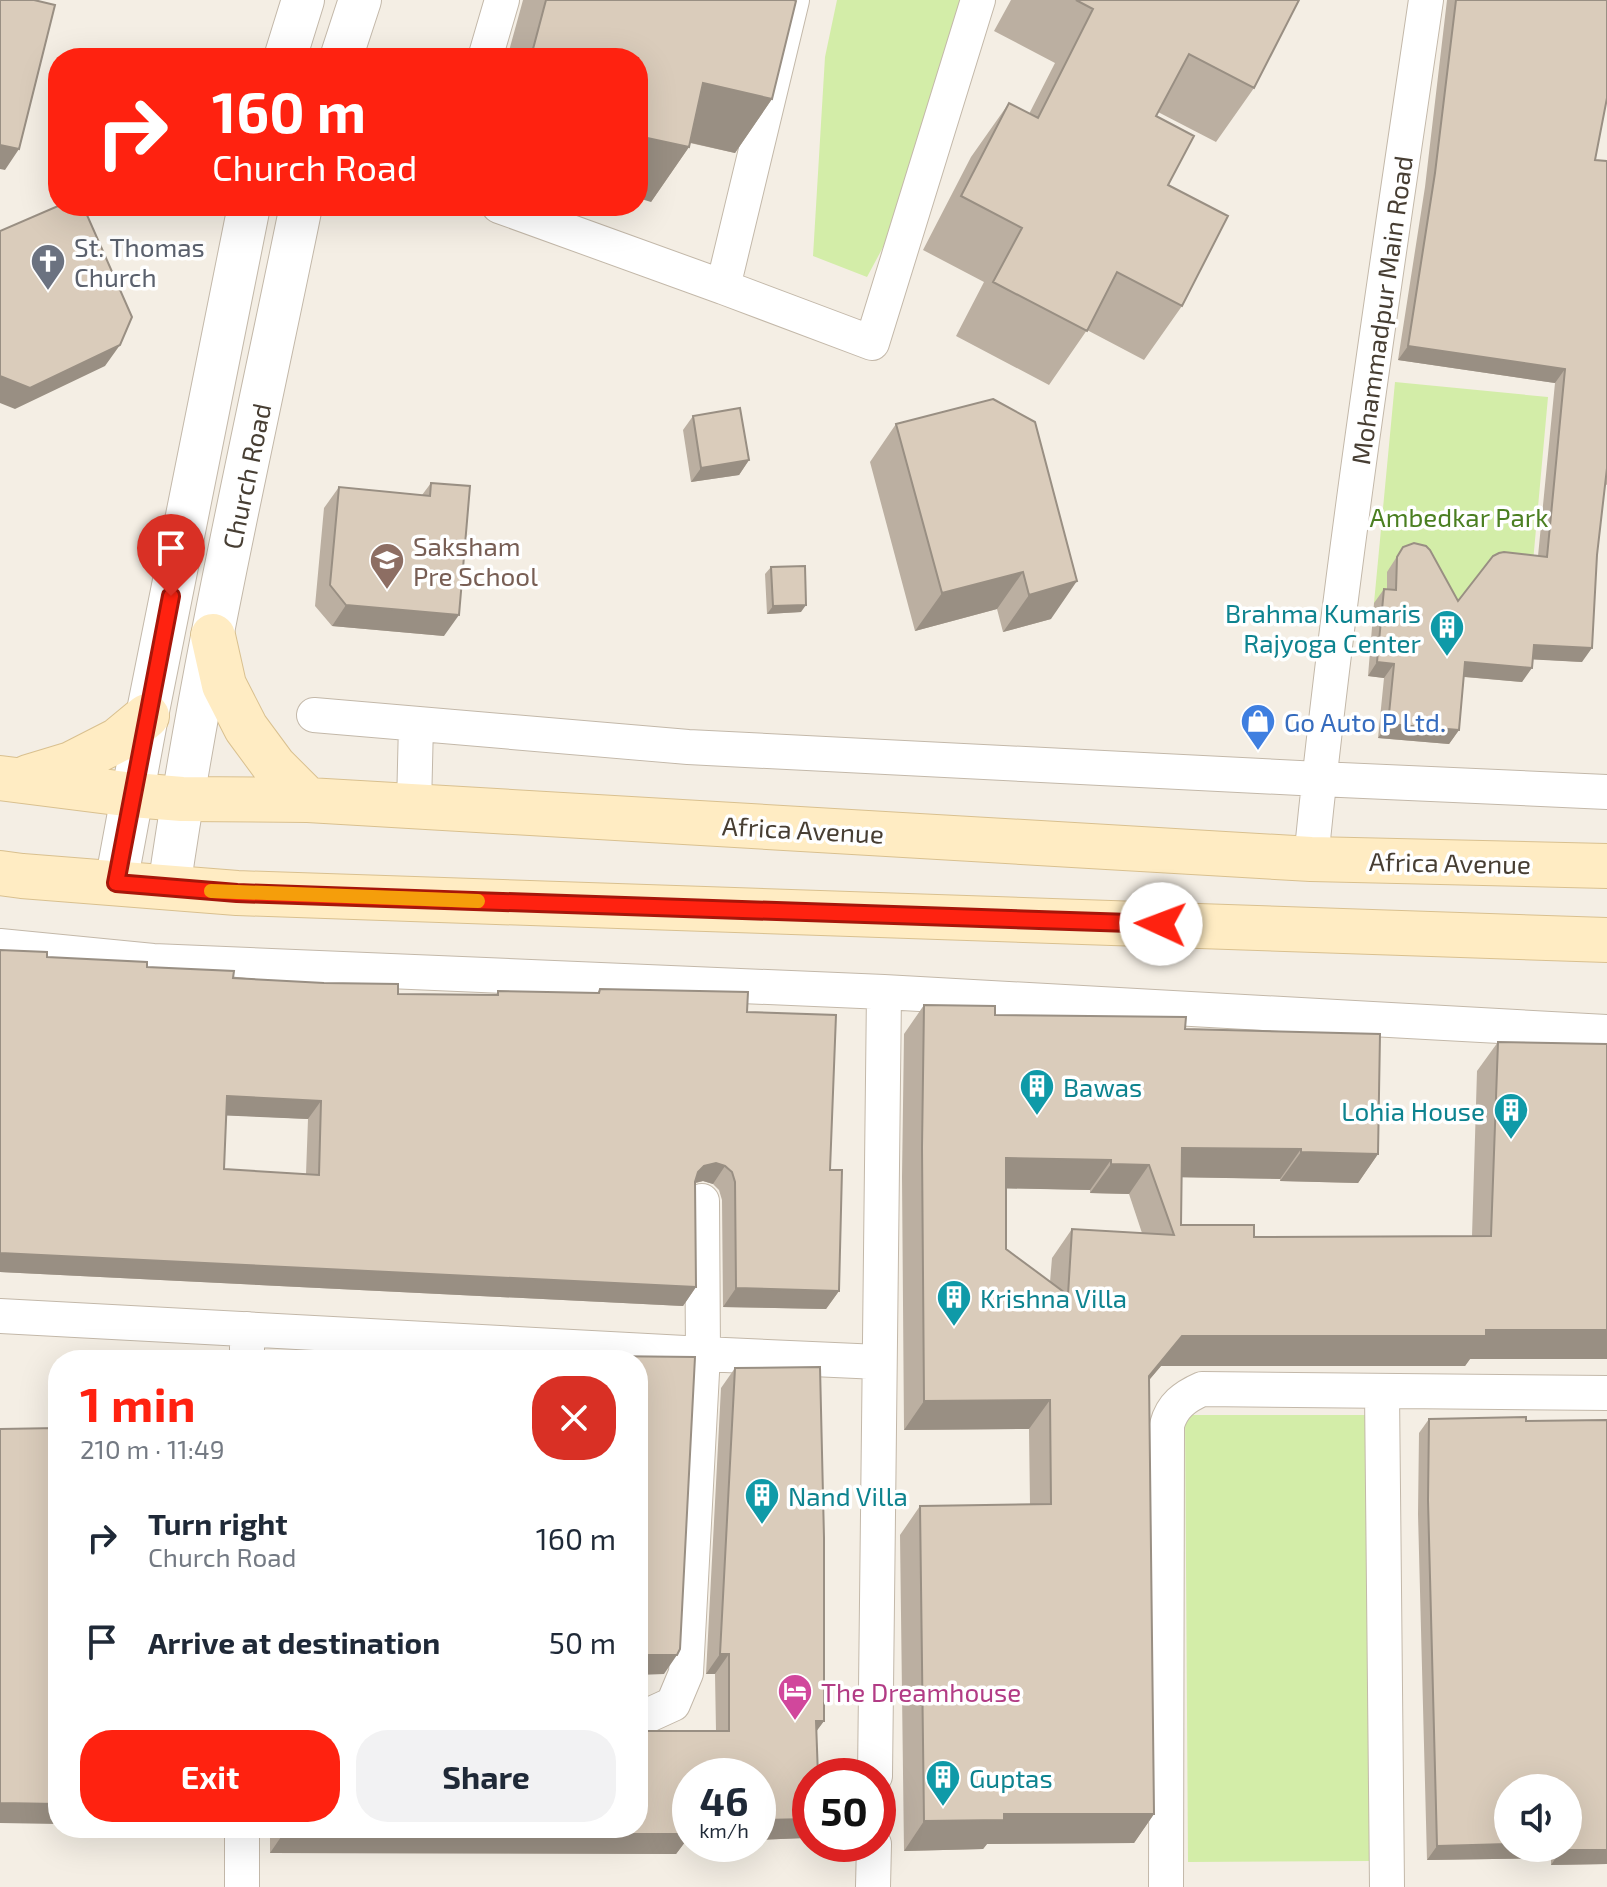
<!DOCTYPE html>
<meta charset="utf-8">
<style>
:root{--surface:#fff;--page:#f2f2f3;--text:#1f2937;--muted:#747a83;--accent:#ff2210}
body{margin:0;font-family:"Exo 2",sans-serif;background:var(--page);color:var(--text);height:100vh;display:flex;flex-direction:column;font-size:30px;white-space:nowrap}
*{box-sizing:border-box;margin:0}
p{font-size:26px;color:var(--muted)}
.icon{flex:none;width:44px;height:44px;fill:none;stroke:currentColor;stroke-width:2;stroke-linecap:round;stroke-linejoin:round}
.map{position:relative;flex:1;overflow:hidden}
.side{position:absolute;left:48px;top:1350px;width:600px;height:488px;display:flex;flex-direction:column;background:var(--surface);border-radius:32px;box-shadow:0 8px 32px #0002}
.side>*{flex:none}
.hud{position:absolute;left:48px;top:48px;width:600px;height:168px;border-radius:32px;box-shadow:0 8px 32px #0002;background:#ff2210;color:#fff;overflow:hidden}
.controls{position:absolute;left:1494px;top:1774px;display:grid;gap:16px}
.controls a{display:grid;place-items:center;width:88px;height:88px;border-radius:50%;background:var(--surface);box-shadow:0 8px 32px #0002;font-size:40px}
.speed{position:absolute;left:672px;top:1758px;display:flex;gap:16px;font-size:40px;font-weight:700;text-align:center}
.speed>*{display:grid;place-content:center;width:104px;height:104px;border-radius:50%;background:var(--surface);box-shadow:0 8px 32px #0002;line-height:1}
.speed small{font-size:20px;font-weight:400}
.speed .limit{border:12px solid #d22;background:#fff;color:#111}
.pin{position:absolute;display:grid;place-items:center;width:68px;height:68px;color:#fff;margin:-82px -34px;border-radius:50% 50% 50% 0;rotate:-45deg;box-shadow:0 0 8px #0007}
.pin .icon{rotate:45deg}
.me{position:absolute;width:88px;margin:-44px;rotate:272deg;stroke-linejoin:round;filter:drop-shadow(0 0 6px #0008)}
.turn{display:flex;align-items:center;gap:28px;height:168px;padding:0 32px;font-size:36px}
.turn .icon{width:104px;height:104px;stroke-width:2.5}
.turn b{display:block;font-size:56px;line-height:68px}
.round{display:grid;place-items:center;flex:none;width:84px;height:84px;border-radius:32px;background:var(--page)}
.summary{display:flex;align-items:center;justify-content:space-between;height:136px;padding:0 32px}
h1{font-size:48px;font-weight:700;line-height:60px;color:var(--accent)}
.primary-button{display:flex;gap:16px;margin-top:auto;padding:16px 32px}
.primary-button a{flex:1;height:92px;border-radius:32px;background:var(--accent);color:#fff;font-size:32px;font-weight:700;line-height:92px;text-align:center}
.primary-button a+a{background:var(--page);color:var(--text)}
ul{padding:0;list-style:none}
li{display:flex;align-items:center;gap:24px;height:104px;padding:0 32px}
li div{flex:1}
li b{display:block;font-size:30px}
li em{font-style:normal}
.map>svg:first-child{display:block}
.green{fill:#d3eda8}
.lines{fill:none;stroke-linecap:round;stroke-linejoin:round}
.minor-casing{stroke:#c3b8a9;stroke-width:36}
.tertiary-casing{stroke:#c3b8a9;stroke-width:44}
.secondary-casing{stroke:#d9c08f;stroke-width:46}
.minor{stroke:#fff;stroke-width:34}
.tertiary{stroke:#fff;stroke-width:42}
.secondary{stroke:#ffecc3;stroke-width:44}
.wall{fill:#bbafa1;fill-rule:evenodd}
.shaded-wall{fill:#998f83}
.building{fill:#daccbb;stroke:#998f83;stroke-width:2;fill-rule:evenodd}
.route-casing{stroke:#a6160a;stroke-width:20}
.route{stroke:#ff2210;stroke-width:14}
.slow{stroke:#f59e0b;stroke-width:14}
.labels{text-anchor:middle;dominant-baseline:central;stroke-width:7;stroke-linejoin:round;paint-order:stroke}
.worship-label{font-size:26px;fill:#5b616d;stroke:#fff;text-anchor:start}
.street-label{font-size:26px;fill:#473e33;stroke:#fff}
.park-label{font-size:26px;fill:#4b7f21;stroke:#fff}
.education-label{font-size:26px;fill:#785e54;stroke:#fff;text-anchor:start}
.culture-label{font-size:26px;fill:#0d838f;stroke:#fff;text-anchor:start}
.shop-label{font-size:26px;fill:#366cbe;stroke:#fff;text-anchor:start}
.hotel-label{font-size:26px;fill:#b23c85;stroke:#fff;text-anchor:start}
</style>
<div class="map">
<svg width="1607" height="1887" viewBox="0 0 1607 1887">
<rect width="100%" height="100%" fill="#f4eee4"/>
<path class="green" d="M837,0h124l-58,210 -36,67 -54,-21 12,-199z
M1395,382l153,15 -20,220 -154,-14z
M1185,1415h183l3,446 -183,1z"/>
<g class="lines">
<g class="minor-casing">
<path id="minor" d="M485,58l17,-58
M499,206l224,81 69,-287
M723,287l149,56 106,-343
M314,715l374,32 631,32 288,13
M414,806l2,-82
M1311,859c29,-288 73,-573 115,-859
M0,946l153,15 731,31 723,40
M0,1316l703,38 176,8
M247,1360v-31
M1382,1391l5,496
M638,1720l35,-16 13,-31 17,-319 -1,-153
M875,1776l9,-784
M242,1887v-59
M873,1887l1,-43
M1166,1887l1,-462c5,-19 17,-28 35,-36l405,4"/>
</g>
<g class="tertiary-casing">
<path id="tertiary" d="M285,58l18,-58
M341,58l19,-58
M116,883l31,-167 102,-510
M169,888c33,-229 86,-456 132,-682"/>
</g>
<g class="secondary-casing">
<path id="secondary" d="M213,636l11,49 22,43 28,38 34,34
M28,777l43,-13 47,-24 29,-24
M0,778l133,17 49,4 126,1 1003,59 296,7
M0,873l22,3 215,17 1370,47"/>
</g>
<use href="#minor" class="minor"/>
<use href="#tertiary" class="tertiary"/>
<use href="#secondary" class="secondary"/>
</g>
<path class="wall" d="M523,0h271l-22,99 -37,54 -45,-10 -1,4 -38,55 -13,-144h-131z
M1011,0h288l-45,88 -38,54 -58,-30 -2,4 12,69 14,121 -38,54 -57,-30 -38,55 -93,-49 28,-54 -61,-32 48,-93 38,-54 20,11 26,-51 -61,-32z
M1447,0h160l-12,160 12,1v324l-2,-1 -23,178 -49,-3 -11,23 -58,-5 -5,53 -10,14 -71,-6 6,-60 -16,-2 6,-73 10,-14h3v-17l16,-25 55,54 80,-45 17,-173 -157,-23 27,-173z
M993,399l58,220 -48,13 -6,-23 -82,22 -45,-169 26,-38z
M693,416l56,44 -10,15 -48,7 -8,-52z
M431,483l13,153 -112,-10 -17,-20 9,-98 15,-21 83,8z
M771,567l30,45 -34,2 -2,-40z
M47,957l351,37 98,1 2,-4 99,2 3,-4 147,23 83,158 9,121 -13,18 -103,-2 -1,-107 -3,-10 -6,-6 -10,-3 -8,2 1,104 -13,19 -683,-34zM226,1115l82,4 -2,55 -82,-5z
M924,1005l71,10 190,14 193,125 -20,29 -78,-2v-2l-98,-2 -1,48 73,12 218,-1 5,-165 21,-29 109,2 -137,315 -5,7h-304l-12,14 5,434 -20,29 -147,1 -4,5 -79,2 -4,-316 20,-29 110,-1 -1,-76 -125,1 -2,-253 2,-143zM1006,1188l84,2v3l39,1 13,39 -70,-4 -20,29 -2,24 -44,-33z
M735,1368l89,353 -8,10 -11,107 -47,2v-64h-68v66h-5l-9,12 -406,-1v-25h368l78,-97 -1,-57h-9l15,-286z
M1429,1419l97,2 81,443 -56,1v-7l-124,2 -9,-346 1,-81zM1568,1788v60h-60z"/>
<path class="shaded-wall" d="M533,49l40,9h-46z
M703,83l69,16 -37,54 -69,-16z
M638,136l51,11 -38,55 -13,-4z
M0,145l19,4 -14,21 -5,-1z
M120,345l-15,21 -90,43 -15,-6v-27z
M1408,346l157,23 -10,14 -157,-23z
M749,460l-10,15 -48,7 10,-14z
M1023,572l-26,37 -82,22 27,-38z
M1077,581l-26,38 -48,13 26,-37z
M346,605l113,10 -15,21 -112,-10z
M806,605l-5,7 -34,2 6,-8z
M1534,645l58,3 -10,14 -58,-3z
M1377,662l17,2 -10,14 -16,-2z
M1465,662l67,6 -10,14 -67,-6z
M1388,724l71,6 -10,14 -71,-6z
M227,1096l94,5 -13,18 -94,-4z
M1182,1148l119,1 -21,30 -118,-2z
M1301,1152l77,2 -20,29 -78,-2z
M1006,1158l105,2 -21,30 -105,-2z
M716,1163l9,3 -12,18 -10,-3 -12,3 7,-12 6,-6z
M1111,1164l38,1 -20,29 -39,-1z
M0,1253l696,34 -13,19 -683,-34z
M736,1288l103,3 -13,18 -103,-2z
M1486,1330h121v29h-137l-5,7h-304l-33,39 21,-29 33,-40z
M1050,1400l-21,29 -125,1 20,-29z
M720,1654h9l-14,20h-9z
M638,1655h39l-13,19 -26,1z
M816,1721h8l-14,19z
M0,1803l58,1v20l-58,-1z
M1004,1814h150l-20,29 -147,1 -4,5 -79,2 20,-30z
M810,1819v12l-5,7 -47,2v-20z
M690,1823v19h-5l-9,12 -406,-1 13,-19z
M1508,1844v4h50l-7,10 -124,2 10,-14z
M1561,1850h46v14l-56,1z"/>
<path class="building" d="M0,0h34l21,5 -36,144 -19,-4z
M546,0h248l2,1 -24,98 -69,-16 -14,64 -51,-11v-78h-65l-40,-9z
M1076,0h223l-45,88 -65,-34 -33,62 38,20 -26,49 60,31 -46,90 -65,-34 -30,59 -94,-49 29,-54 -61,-32 48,-93 29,15 55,-109z
M1456,0h151v98l-12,62 12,1v307l-10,87 -5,93 -58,-3 -2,23 -67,-6 -6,68 -71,-6 6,-60 -17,-2 7,-73 12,1 1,-33 6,-10 11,-4 12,3 4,4 28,51 35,-45 6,-3 5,-1 43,5 18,-188 -157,-23 27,-173z
M58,206h6l23,9 45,102 -12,28 -90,43 -30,-12v-145z
M993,399l42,23 42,159 -48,14 -6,-23 -81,21 -46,-169z
M740,408l9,52 -48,8 -8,-52z
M431,483l39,3 -11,129 -113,-10 -16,-20 9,-98 91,9z
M805,566l1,39 -33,1 -2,-39z
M0,950l47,2v5l100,5v5l87,4 -1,7 91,5 74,1v10l100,1v-4l101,2 1,-4 148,3 -1,20 89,3 -6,155h12l-3,121 -103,-3 -1,-106 -3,-10 -7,-6 -9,-3 -12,3 -6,6 -3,10 1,105 -696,-34zM227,1096l94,5 -2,74 -95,-6z
M924,1005l71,1v9l191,2 -1,12 195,5 -2,120 -77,-2v-3l-119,-1 -1,77h73v12l237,-1 7,-194 109,2v286h-121v6h-304l-33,40 5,438h-150v6l-80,1 -4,-315 131,-2 -1,-104 -126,1 -2,-253zM1006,1158l105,2v4l38,1 25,70 -102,-6 -4,66 -62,-46z
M601,1356l94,1 -15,292 -3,6h-39v-295h-37z
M820,1367l4,171v183h-8l2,55h-8v43l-52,1v-44h-68v58h-407v-6h355v-97h91v-77h-9l15,-286z
M1526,1417v4l81,-1v430h-46v-2h7v-60h-60v56l-71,2 -9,-346 1,-81z
M58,1428v376l-58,-1v-374z"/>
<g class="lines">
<g class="route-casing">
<path id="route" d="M171,596l-55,287 121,10 924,31"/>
</g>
<use href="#route" class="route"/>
<path class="slow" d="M211,891l267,10"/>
</g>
<defs>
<g id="church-pin" transform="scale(1.8)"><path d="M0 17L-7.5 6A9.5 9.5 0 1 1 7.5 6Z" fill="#6b7280" stroke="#fff"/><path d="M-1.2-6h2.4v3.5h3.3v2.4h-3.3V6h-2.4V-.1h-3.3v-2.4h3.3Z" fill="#fff"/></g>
<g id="school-pin" transform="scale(1.8)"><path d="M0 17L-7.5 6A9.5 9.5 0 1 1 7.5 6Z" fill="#8d6e63" stroke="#fff"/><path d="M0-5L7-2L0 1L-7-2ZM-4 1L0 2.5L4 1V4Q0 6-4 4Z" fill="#fff"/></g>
<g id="building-pin" transform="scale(1.8)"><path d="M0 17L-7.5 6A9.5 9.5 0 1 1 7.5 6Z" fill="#0f9aa8" stroke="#fff"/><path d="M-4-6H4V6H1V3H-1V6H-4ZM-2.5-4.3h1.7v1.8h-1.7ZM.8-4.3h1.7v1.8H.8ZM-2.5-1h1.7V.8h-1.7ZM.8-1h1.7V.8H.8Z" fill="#fff"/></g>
<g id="shop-pin" transform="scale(1.8)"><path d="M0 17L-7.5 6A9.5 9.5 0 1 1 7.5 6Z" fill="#3f7fe0" stroke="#fff"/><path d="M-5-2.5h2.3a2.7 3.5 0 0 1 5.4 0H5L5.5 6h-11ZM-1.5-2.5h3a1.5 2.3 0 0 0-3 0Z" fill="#fff"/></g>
<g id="hotel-pin" transform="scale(1.8)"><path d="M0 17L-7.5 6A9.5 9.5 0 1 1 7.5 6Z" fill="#d1479c" stroke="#fff"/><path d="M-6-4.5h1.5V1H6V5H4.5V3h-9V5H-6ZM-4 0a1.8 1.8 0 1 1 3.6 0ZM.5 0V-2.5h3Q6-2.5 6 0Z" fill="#fff"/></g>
</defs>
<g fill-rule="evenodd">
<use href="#church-pin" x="48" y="261"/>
<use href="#school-pin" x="387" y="560"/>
<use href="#building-pin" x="1447" y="627"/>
<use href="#shop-pin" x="1258" y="721"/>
<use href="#building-pin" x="1037" y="1086"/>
<use href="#building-pin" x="1511" y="1110"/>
<use href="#building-pin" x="954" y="1297"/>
<use href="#building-pin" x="762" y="1495"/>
<use href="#hotel-pin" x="795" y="1691"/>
<use href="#building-pin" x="943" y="1777"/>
</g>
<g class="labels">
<g class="worship-label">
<text x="74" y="246">St. Thomas<tspan x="74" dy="30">Church</tspan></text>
</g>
<g class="street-label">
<text transform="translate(1381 310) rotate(-82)">Mohammadpur Main Road</text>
<text transform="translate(246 476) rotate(-78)">Church Road</text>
<text transform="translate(803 829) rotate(3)">Africa Avenue</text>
<text transform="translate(1450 862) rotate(1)">Africa Avenue</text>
</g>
<g class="park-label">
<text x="1459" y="516">Ambedkar Park</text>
</g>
<g class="education-label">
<text x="413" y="545">Saksham<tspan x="413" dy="30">Pre School</tspan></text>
</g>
<g class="culture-label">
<text x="1421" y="612" text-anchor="end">Brahma Kumaris<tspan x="1421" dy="30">Rajyoga Center</tspan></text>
<text x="1063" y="1086">Bawas</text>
<text x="1485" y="1110" text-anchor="end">Lohia House</text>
<text x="980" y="1297">Krishna Villa</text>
<text x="788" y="1495">Nand Villa</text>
<text x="969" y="1777">Guptas</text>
</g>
<g class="shop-label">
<text x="1284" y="721">Go Auto P Ltd.</text>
</g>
<g class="hotel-label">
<text x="821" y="1691">The Dreamhouse</text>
</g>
</g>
</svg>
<div class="controls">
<a><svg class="icon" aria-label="sound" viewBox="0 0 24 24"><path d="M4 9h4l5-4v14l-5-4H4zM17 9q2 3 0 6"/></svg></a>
</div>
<div class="speed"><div>46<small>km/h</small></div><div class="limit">50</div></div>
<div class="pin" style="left:171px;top:596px;background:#d93025"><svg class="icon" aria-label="arrive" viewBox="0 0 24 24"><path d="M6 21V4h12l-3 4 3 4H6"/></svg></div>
<svg class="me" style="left:1161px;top:924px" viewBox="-20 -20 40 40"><circle r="19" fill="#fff"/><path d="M0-13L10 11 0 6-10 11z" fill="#ff2210"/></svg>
<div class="hud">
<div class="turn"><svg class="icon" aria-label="right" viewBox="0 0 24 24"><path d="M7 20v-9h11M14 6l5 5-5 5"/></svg><div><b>160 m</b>Church Road</div></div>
</div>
<section class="side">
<div class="summary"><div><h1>1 min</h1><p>210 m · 11:49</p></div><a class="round" style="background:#d93025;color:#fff"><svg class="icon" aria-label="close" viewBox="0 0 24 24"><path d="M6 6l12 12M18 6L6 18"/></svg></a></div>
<ul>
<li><svg class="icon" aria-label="right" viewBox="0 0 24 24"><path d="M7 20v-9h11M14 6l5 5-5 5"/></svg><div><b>Turn right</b><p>Church Road</p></div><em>160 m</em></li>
<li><svg class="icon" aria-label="arrive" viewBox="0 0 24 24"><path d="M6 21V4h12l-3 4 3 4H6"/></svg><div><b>Arrive at destination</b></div><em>50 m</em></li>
</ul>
<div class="primary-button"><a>Exit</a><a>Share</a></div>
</section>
</div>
